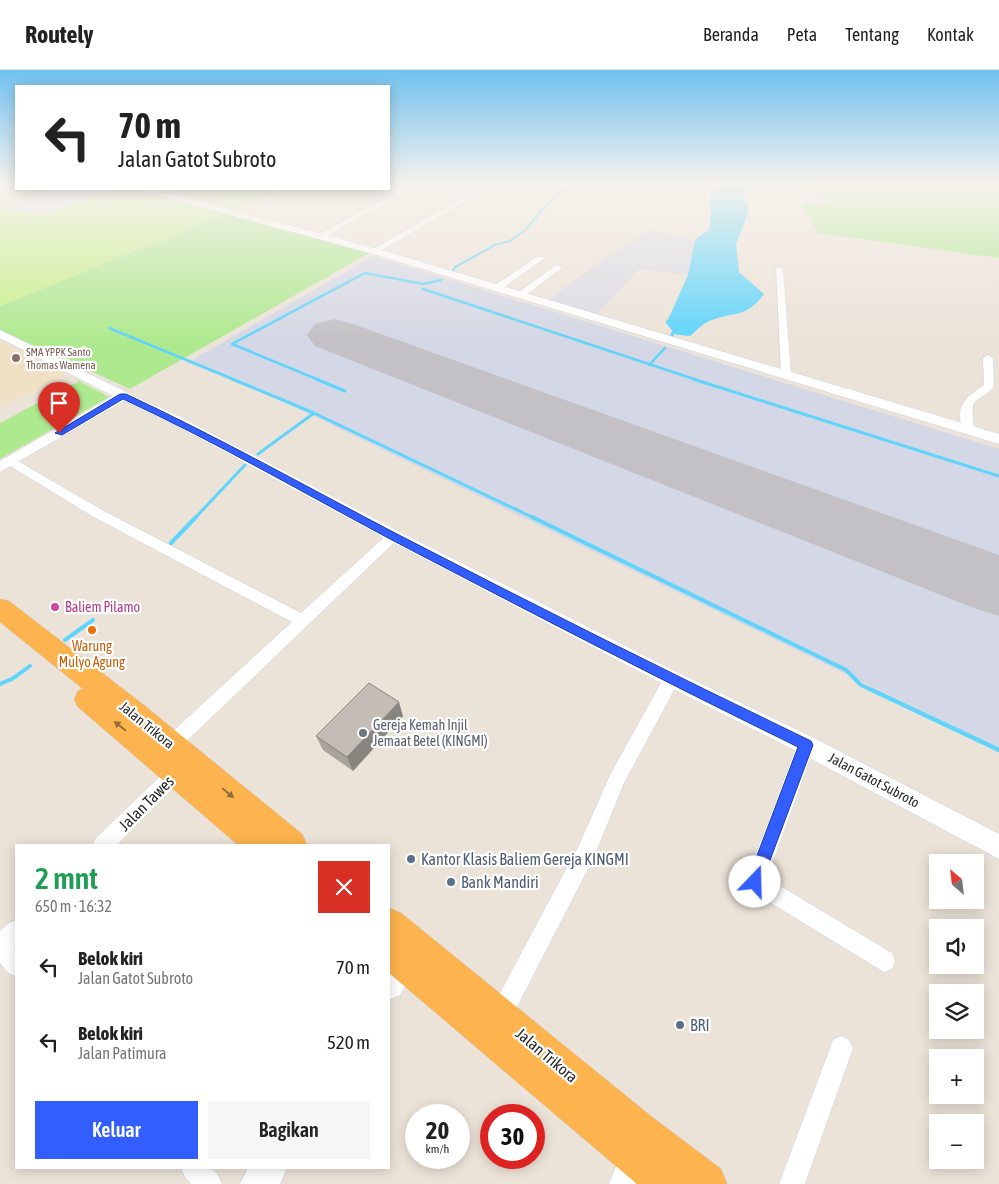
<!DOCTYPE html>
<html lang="id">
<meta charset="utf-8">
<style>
:root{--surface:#fff;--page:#f6f6f6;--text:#222;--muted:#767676;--line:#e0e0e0;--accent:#325dff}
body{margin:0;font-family:"Asap Condensed",sans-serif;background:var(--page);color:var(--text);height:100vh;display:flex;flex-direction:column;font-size:19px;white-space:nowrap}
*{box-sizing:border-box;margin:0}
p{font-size:16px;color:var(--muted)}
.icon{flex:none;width:28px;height:28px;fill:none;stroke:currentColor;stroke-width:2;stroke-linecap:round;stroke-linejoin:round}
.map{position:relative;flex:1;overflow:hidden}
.drawer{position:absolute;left:15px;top:774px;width:375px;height:325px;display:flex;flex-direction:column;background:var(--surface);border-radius:0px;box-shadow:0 2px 12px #0003}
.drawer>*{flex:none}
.top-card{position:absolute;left:15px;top:15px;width:375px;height:105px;border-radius:0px;box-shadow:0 2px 12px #0003;background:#fff;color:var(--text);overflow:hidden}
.needle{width:32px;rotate:332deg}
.buttons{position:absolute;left:929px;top:784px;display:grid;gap:10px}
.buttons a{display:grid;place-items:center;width:55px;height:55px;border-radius:0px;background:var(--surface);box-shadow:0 2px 12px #0003;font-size:25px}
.speed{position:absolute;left:405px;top:1034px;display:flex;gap:10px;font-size:25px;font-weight:700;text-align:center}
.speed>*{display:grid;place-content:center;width:65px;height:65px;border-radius:50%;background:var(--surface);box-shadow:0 2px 12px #0003;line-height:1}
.speed small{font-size:12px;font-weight:400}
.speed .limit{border:8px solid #d22;background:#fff;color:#111}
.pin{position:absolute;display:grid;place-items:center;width:42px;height:42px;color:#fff;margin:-51px -21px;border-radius:50% 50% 50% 0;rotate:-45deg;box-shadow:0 0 5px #0007}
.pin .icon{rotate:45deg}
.me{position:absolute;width:55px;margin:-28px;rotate:21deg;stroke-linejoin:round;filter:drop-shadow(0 0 4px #0008)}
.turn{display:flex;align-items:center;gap:18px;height:105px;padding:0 20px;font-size:22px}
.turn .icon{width:65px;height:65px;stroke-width:2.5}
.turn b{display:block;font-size:35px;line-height:42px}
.round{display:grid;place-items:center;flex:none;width:52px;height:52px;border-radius:0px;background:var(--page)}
.summary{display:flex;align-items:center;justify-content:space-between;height:85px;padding:0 20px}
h1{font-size:30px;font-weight:600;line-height:38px;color:#1e9e55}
.button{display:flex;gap:10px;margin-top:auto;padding:10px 20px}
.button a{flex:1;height:58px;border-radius:0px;background:var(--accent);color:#fff;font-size:20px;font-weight:600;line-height:58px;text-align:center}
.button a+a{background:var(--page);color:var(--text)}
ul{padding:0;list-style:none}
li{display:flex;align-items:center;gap:15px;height:75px;padding:0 20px}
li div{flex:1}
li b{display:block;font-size:19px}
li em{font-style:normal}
header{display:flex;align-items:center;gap:30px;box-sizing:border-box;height:70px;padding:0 25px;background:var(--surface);border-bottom:1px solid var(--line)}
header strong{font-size:24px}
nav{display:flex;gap:28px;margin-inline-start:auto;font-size:18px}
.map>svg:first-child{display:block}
.industrial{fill:#dcdae4}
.education{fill:#f0e1c5}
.airport{fill:#d4d7e5}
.green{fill:#afe98f}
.pitch{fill:#c7f189}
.water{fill:#60d4fa}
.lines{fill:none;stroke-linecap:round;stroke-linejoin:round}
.stream-far4{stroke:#60d4fa;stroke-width:2}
.stream-far3{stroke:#60d4fa;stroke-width:2.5}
.stream-far2{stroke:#60d4fa;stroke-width:3}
.stream-far1{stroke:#60d4fa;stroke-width:4}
.stream{stroke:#60d4fa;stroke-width:4.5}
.runway{fill:#c4c1c6;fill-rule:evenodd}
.minor-casing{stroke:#cdd2e3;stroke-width:1}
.tertiary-casing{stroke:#cdd2e3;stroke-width:1}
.secondary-casing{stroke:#cdd2e3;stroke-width:1}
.trunk-casing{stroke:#c7c7c7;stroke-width:1}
.minor{fill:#fff;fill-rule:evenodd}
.tertiary{fill:#fff;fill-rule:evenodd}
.secondary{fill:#fff;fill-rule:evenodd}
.trunk{fill:#feb44e;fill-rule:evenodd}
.wall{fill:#a8a39c}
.shaded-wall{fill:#88847f}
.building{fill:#c3bdb5;stroke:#88847f}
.oneway{fill:#936e3b}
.route{fill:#325dff;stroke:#203ca6}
.education-dot{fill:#8d6e63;stroke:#fff;stroke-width:2}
.hotel-dot{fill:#d1479c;stroke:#fff;stroke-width:2}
.food-dot{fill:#e8710a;stroke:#fff;stroke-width:2}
.worship-dot{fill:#6b7280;stroke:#fff;stroke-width:2}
.service-dot{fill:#5c6f8a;stroke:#fff;stroke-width:2}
.labels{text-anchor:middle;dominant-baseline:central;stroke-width:4.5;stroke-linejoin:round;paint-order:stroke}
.far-education-label{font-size:11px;fill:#785e54;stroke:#fff;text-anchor:start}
.hotel-label{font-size:14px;fill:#b23c85;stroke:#fff;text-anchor:start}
.food-label{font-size:14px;fill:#c56008;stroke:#fff}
.street-label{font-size:14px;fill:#282828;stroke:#fff}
.worship-label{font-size:14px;fill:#5b616d;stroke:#fff;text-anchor:start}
.near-street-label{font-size:16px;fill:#282828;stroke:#fff}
.near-service-label{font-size:16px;fill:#4e5e75;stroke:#fff;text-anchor:start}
</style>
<header>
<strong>Routely</strong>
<nav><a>Beranda</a><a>Peta</a><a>Tentang</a><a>Kontak</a></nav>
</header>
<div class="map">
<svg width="999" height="1114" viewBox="0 0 999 1114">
<rect width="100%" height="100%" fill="#ece3d8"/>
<path class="industrial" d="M55,119h63l-73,26 -45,-7z
M650,160l45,10 -7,35 -49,-6 -43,46 -48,-15 54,-40z"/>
<path class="education" d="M0,271l66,34 -66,33z"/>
<path class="airport" d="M373,186l626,193v299l-692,-335 -38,-18 -82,-32z"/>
<path class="green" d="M810,114h177l12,2v72l-181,-25 -17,-31 22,3 9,-3 -27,-12z
M228,143l141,40 -239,136 -130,-59v-24z
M79,311l30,16 -109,62v-36z"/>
<path class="pitch" d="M118,119h22l88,24 -228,93v-98l45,7z
M175,119h105l-45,20 -67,-18z"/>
<path class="water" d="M717,114h33l-6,14 5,12 -13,34 3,28 25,22c-18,24 -27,17 -52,26 -8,2 -16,11 -22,16l-18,-2 2,-3 -7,-9 21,-47 7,-35 14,-10 2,-19 -1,-13z"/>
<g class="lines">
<path class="stream-far4" d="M453,201l2,-4 40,-22 15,-4 16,-12 25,-29 25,-16"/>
<path class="stream-far3" d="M452,202l1,-2
M423,219l274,91
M670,249l-3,3 7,9 -2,3 1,5
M109,258l126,52
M649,295l16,-17
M319,310l-87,-36 133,-71 58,11 18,-4"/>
<path class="stream-far2" d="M232,309l82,34 220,105
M316,309l29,12
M693,309l306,97
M258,384l56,-41
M195,448l50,-53"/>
<path class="stream-far1" d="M532,447l314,153 15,15 13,6
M171,473l25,-26
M65,570l28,-20
M0,614l12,-5 18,-13"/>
<path class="stream" d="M872,620l127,60"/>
<path class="runway" d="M334,249l19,5 646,231v61l-28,-9 -656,-261 -8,-11 8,-11z"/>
<g class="minor-casing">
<path id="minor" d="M411,114h7l-93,53 -7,-2z
M488,114h7l-120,70 -7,-2z
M557,114h13l19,4 -3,2z
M538,186l7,2 -45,32h-6v-4z
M556,195l7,2 -38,29h-6v-4z
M776,197l7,2 8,105 -5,3 -5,-3z
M988,285l5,3 1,28c-20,22 -24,6 -20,43l-6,3 -4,-1c-11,-23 2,-34 20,-46l-1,-27z
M11,387l91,53 199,103 88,-80h10l2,3 -229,219 -6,2 -6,-2 -3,-6 3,-6 132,-121 -200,-106 -85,-52 -2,-3z
M672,602l6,2 2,5 -56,104 -31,76 -85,165 -8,3 -8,-3 -3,-8 3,-8 87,-163 32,-72 55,-99z
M806,667l6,3 3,5 -48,133 125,75 3,8 -3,8 -8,3 -136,-83 -3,-7 52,-137 3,-5z
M179,692l6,2 3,6 -3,6 -68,69h-24l3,-7 77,-74z
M16,850v25l-2,2 2,2v27l-8,-3 -8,-10v-32l9,-8z
M841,966l8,4 4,8 -48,136h-26l54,-144z
M633,1072l9,4 4,9 -11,29h-26l15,-38z
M181,1098h30l7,7 4,9h-31l-6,-7z"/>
</g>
<g class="tertiary-casing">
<path id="tertiary" d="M0,260l128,63 53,24 219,115 279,141 135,65 185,96v25l-201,-107 -133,-67 -277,-145 -217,-117 -47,-22 -124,71v-11l113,-65 -113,-58z"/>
</g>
<g class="secondary-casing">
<path id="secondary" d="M141,119h14l230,62 614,183v10l-622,-189 -235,-64z
M409,868l11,4 4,11 -24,42 -11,5v-43l9,-15z
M248,1098h39l-7,16h-40z"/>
</g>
<g class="trunk-casing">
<path id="trunk" d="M0,529l9,2 136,105 157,128 5,11h-69l-160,-138 -4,-8 4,-8 5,-2 -83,-67z
M389,838l12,5 251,204 69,52 6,15h-90l-248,-211z"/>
</g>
<use href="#minor" class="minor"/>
<use href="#tertiary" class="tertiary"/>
<use href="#secondary" class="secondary"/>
<use href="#trunk" class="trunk"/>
</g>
<path class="wall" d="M403,646l-50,55 -30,-21 -7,-14z"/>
<path class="shaded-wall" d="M399,632l4,14 -50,55 -6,-14z"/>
<path class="building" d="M369,613l30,19 -52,55 -31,-21z"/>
<defs><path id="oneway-solid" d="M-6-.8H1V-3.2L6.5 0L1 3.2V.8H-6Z" transform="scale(1.25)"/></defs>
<g class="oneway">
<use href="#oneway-solid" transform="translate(120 656) rotate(-141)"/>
<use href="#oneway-solid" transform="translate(228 723) rotate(40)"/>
</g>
<linearGradient id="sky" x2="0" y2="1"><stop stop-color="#71c1ef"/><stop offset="0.42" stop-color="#f6f2ed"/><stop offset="1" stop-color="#f6f2ed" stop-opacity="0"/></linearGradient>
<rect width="999" height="270" fill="url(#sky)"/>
<path class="route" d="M120,324h6c92,43 181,93 271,140 137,71 275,140 414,207l2,4 -53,142 -5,2 -6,-2 -2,-5 51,-135c-137,-67 -272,-137 -408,-208 -88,-47 -176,-98 -267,-140l-61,36 -7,-2z"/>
<circle class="education-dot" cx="16" cy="288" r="5"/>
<circle class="hotel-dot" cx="55" cy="537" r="5"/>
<circle class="food-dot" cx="92" cy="560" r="5"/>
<circle class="worship-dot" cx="363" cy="663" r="5"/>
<g class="service-dot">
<circle cx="411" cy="789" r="5"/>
<circle cx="451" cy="812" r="5"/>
<circle cx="680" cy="955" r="5"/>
</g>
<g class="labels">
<g class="far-education-label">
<text x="26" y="282">SMA YPPK Santo<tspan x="26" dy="13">Thomas Wamena</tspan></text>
</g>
<g class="hotel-label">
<text x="65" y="537">Baliem Pilamo</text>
</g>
<g class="food-label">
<text x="92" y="576">Warung<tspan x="92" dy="16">Mulyo Agung</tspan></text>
</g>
<g class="street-label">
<text transform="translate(147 655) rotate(39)">Jalan Trikora</text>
<text transform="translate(874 710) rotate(28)">Jalan Gatot Subroto</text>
</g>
<g class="worship-label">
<text x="373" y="655">Gereja Kemah Injil<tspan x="373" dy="16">Jemaat Betel (KINGMI)</tspan></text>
</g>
<g class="near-street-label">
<text transform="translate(146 733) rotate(-45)">Jalan Tawes</text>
<text transform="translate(547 985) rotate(40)">Jalan Trikora</text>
</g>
<g class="near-service-label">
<text x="421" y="789">Kantor Klasis Baliem Gereja KINGMI</text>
<text x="461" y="812">Bank Mandiri</text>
<text x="690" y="955">BRI</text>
</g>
</g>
</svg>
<div class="buttons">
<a><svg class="needle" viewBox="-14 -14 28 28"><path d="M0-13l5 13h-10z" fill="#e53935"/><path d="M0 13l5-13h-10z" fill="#767676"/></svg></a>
<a><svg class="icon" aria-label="sound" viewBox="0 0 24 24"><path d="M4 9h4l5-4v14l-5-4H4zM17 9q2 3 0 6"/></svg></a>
<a><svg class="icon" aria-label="layers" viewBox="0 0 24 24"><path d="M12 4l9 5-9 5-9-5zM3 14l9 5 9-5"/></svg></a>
<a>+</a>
<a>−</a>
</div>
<div class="speed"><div>20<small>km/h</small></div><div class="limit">30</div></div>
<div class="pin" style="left:59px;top:363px;background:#d93025"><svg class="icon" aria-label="arrive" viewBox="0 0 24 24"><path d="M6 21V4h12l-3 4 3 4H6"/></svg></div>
<svg class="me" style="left:755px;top:812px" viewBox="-20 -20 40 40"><circle r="19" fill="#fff"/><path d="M0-13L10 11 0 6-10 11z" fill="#325dff"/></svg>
<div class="top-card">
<div class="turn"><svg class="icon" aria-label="left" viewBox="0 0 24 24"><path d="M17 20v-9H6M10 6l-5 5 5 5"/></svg><div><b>70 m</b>Jalan Gatot Subroto</div></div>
</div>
<section class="drawer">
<div class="summary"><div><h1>2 mnt</h1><p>650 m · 16:32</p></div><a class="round" style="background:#d93025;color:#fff"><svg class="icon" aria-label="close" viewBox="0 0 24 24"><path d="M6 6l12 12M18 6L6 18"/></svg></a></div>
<ul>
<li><svg class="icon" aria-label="left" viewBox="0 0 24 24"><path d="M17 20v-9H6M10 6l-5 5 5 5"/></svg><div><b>Belok kiri</b><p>Jalan Gatot Subroto</p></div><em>70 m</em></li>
<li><svg class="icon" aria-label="left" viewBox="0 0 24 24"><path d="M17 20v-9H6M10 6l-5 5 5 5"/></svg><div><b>Belok kiri</b><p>Jalan Patimura</p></div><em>520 m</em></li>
</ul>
<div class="button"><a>Keluar</a><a>Bagikan</a></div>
</section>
</div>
